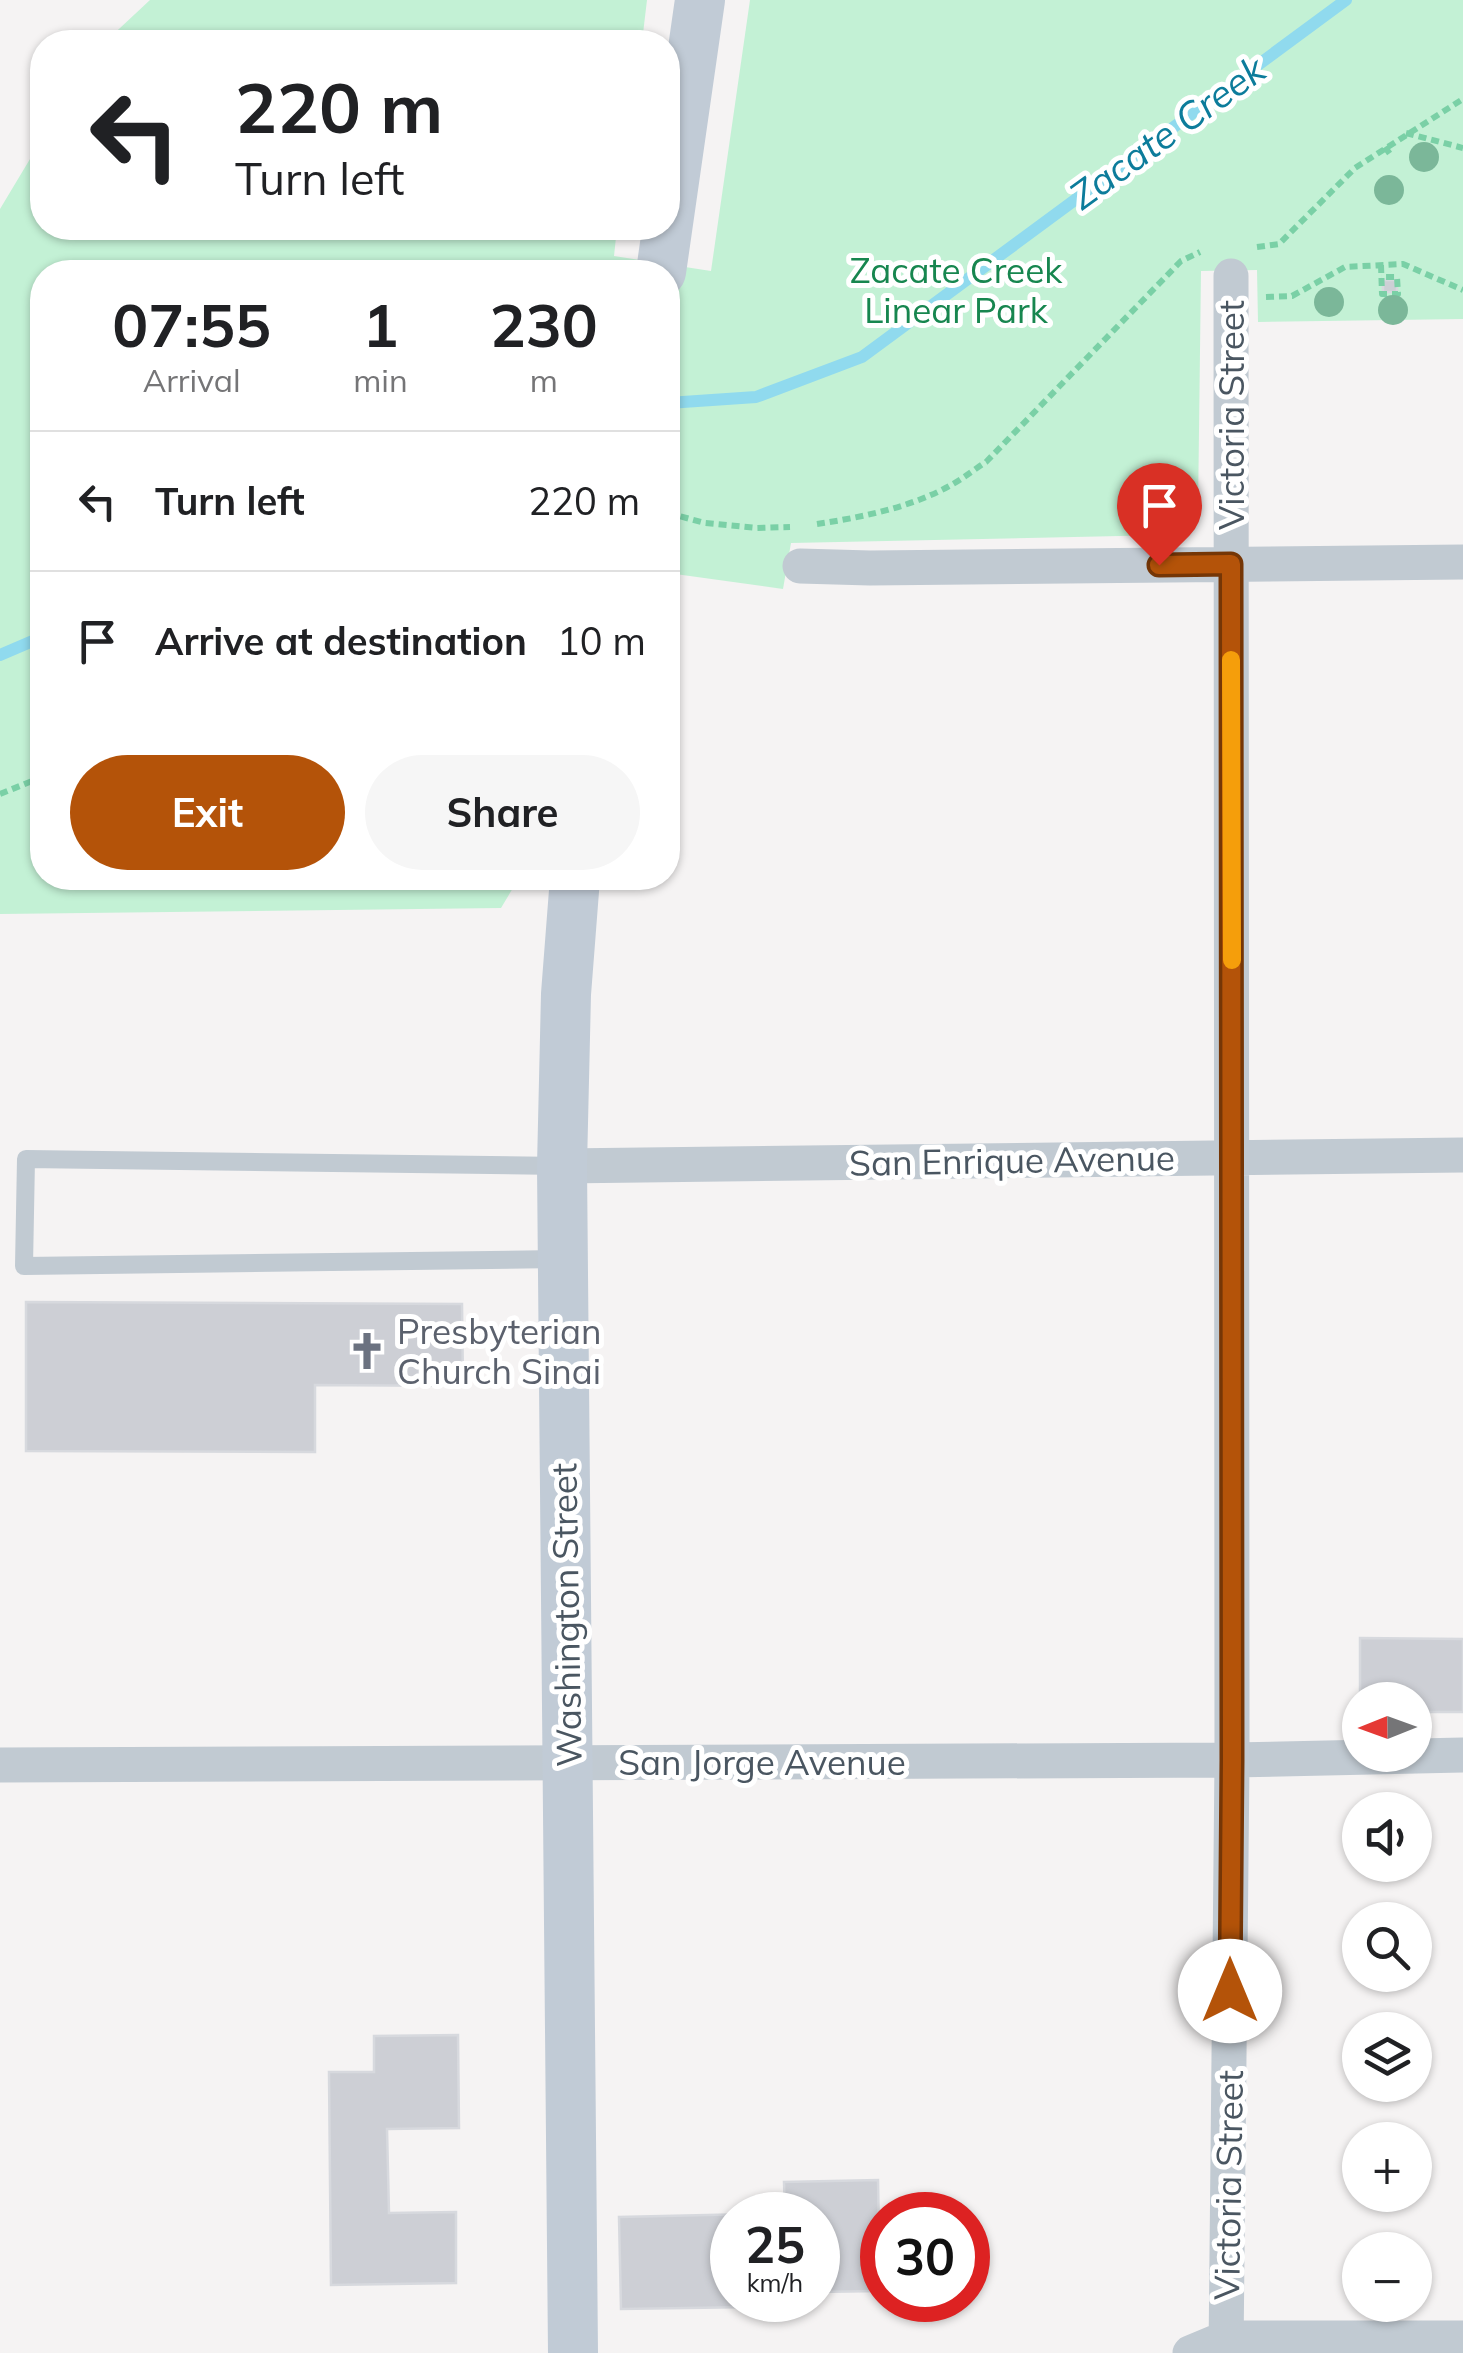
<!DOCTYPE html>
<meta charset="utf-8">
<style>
:root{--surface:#fff;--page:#f6f6f6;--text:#202124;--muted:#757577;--line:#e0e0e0;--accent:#b45309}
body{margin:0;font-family:Mulish,sans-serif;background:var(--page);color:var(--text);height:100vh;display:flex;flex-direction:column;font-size:38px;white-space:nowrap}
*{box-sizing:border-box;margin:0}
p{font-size:32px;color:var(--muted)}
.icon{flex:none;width:55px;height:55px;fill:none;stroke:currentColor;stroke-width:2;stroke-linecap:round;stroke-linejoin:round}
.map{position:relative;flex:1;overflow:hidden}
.sheet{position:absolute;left:30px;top:260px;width:650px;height:630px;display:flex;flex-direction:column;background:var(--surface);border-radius:40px;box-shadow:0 2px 8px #0004}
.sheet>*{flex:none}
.banner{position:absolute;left:30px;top:30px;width:650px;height:210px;border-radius:40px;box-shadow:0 2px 8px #0004;background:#fff;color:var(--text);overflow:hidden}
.needle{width:65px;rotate:269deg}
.fabs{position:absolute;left:1342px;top:1682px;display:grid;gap:20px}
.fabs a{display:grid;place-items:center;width:90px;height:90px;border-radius:50%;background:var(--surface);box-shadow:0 2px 8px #0004;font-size:50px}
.speed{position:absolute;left:710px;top:2192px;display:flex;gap:20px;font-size:50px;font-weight:700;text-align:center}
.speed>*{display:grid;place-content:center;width:130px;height:130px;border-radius:50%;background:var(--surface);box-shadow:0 2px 8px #0004;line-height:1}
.speed small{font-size:25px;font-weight:400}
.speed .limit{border:15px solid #d22;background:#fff;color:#111}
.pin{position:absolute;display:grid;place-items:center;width:85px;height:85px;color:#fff;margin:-102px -42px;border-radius:50% 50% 50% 0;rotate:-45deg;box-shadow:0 0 10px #0007}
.pin .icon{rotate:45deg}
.me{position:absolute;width:110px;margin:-55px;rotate:0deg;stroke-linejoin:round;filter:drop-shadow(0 0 8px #0008)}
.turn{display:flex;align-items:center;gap:35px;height:210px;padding:0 40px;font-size:45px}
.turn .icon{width:130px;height:130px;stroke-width:2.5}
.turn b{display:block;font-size:70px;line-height:85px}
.eta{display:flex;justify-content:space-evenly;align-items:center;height:170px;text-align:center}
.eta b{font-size:60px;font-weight:700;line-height:70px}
.action{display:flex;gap:20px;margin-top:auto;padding:20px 40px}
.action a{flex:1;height:115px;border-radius:60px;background:var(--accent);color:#fff;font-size:40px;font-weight:700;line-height:115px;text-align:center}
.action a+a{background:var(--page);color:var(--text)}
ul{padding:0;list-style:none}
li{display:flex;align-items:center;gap:30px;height:140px;padding:0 40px;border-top:2px solid var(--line)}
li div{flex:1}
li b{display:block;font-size:38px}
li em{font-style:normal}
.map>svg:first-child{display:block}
.green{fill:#c3f1d5}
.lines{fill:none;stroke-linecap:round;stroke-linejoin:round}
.stream{stroke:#90daee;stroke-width:12}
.building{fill:#cdcfd5;stroke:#d7d9de;stroke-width:2.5}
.path{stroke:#7ad0a6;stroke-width:6;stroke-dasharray:8 5;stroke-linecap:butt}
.service{stroke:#c1cad2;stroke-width:18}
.minor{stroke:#c1cad2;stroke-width:35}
.secondary{stroke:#c1cbd6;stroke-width:50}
.tree{fill:#7bb799}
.route-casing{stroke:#753606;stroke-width:25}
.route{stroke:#b45309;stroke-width:18}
.slow{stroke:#f59e0b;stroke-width:18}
.labels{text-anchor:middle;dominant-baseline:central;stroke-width:10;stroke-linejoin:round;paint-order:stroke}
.park-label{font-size:35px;fill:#17864f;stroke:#fff}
.street-label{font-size:35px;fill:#4a5661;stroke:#fff}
.worship-label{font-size:35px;fill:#5b616d;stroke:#fff;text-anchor:start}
.water-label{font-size:38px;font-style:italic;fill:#0c7c9b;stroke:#fff}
</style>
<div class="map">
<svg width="1463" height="2353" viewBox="0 0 1463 2353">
<rect width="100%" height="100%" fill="#f5f3f3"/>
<path class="green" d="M150,0h497l-5,42h-537z
M750,0h713v319l-205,3 -1,-52 -56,1 -3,239c-5,18 -12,24 -31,25l-376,8 -8,46 -115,-16v-301h-626v606h477l-18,30 -501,6v-705l42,-70v89h575l-3,28 97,15z"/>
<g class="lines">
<path class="stream" d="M668,403l88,-6 106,-40 484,-357
M0,655l42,-18"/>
</g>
<path class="building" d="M1383,280h14v12h-14z
M26,1302l436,2 1,82 -148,-1v67l-289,-1z
M1360,1638l103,1v73h-48v-12h-55v12z
M458,2035l1,93 -72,1 2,84 67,-1v71l-125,2 -2,-213h45v-36z
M878,2180l2,111 -62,1v-77h-33l-1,-33z
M752,2214l-20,1v85h21v7l-132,2 -2,-92z"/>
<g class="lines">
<path class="path" d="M1406,133l57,15
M1385,147l7,10
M1257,247l22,-3 76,-76 108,-69
M1381,265l1,29h16l-1,-17h-16
M1266,297l26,-1 53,-29 58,-3 60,26
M668,513l37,10 52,5 33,-1
M817,524c46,-7 96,-17 136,-40 12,-7 22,-15 33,-22l195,-201 19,-9
M0,794l42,-17"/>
<path class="service" d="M559,1259l-535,7 2,-107 535,7"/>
<path class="minor" d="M800,566l70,2 593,-6
M562,1166l901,-11
M0,1765l1232,-5 231,-5
M1190,2353l36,-15h237
M1226,2353l6,-593 -1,-1484"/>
<path class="secondary" d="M661,272l39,-272
M573,2353l-11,-1187 4,-172 9,-116"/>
</g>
<g class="tree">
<circle cx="1424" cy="157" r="15"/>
<circle cx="1389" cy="190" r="15"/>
<circle cx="1329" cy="302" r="15"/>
<circle cx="1393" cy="310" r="15"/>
</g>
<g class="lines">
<g class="route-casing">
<path id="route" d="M1159,565l72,-1 1,1196 -2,231"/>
</g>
<use href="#route" class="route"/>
<path class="slow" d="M1231,660l1,300"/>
</g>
<defs>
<g id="church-bare" transform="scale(3)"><path d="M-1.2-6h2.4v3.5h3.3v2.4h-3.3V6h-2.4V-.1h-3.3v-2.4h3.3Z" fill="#6b7280" stroke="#fff" stroke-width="2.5" paint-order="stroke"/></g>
</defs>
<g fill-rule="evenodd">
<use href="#church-bare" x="367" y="1351"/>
</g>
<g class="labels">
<g class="park-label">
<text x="956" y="270">Zacate Creek<tspan x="956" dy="40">Linear Park</tspan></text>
</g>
<g class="street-label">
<text transform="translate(1231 415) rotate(-90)">Victoria Street</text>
<text transform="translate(1012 1160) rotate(-1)">San Enrique Avenue</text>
<text transform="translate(566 1615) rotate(-91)">Washington Street</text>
<text x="762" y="1762">San Jorge Avenue</text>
<text transform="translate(1228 2185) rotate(-89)">Victoria Street</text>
</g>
<g class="worship-label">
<text x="397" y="1331">Presbyterian<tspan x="397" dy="40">Church Sinai</tspan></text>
</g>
<g class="water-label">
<text transform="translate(1167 132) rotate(-36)">Zacate Creek</text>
</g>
</g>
</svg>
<div class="fabs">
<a><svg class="needle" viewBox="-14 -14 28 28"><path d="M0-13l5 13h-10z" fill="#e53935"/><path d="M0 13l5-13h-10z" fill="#757577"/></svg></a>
<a><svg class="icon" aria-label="sound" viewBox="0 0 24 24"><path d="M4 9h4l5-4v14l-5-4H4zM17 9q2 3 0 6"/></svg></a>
<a><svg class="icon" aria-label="search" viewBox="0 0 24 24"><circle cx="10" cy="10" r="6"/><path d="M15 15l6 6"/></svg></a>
<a><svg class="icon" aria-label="layers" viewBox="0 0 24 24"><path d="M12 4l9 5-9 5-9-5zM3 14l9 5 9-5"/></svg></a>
<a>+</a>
<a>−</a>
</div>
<div class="speed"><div>25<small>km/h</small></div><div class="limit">30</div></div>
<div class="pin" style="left:1159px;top:565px;background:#d93025"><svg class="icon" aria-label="arrive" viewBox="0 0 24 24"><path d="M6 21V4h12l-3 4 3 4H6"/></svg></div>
<svg class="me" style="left:1230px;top:1991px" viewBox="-20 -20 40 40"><circle r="19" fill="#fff"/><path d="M0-13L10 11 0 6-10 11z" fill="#b45309"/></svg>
<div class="banner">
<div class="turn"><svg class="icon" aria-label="left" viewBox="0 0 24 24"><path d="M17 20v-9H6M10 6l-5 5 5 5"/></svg><div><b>220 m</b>Turn left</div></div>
</div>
<section class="sheet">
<div class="eta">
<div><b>07:55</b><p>Arrival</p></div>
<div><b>1</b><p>min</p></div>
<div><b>230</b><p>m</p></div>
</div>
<ul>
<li><svg class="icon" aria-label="left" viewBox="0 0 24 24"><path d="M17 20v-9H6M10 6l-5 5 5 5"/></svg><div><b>Turn left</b></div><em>220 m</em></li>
<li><svg class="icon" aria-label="arrive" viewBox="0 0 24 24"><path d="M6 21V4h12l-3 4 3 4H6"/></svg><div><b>Arrive at destination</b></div><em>10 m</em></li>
</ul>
<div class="action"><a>Exit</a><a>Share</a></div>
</section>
</div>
